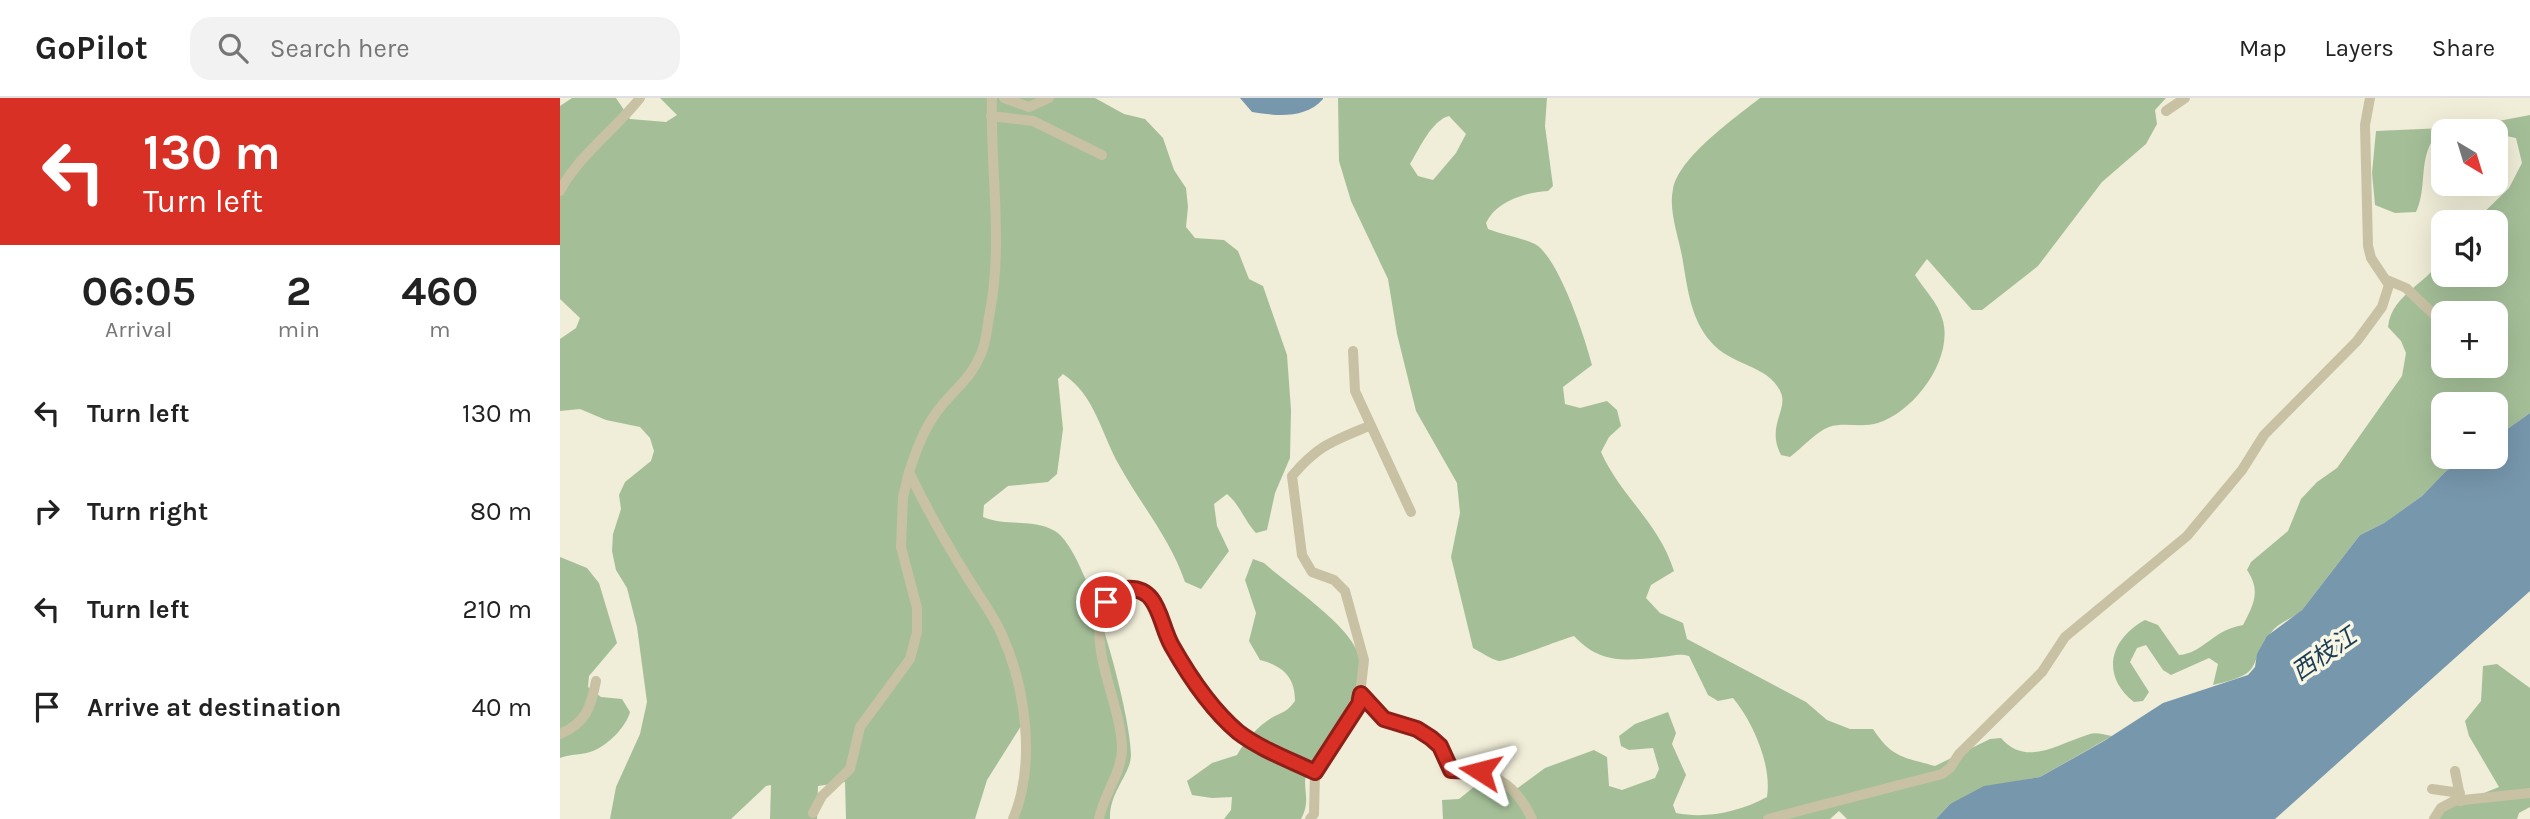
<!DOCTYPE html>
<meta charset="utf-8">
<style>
:root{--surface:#fff;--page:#f2f2f2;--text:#222;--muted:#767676;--line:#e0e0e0}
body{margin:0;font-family:Karla,"Noto Sans SC",sans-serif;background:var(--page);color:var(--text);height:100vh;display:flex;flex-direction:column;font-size:26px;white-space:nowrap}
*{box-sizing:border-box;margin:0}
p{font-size:23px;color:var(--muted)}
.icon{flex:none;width:38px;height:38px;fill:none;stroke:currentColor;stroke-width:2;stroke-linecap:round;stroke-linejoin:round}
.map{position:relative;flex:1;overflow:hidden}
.drawer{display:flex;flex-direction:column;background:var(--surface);width:560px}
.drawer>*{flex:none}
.hud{background:#d93025;color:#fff;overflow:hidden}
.needle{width:46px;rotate:142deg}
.controls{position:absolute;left:1871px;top:21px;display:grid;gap:14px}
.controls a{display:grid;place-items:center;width:77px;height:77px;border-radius:14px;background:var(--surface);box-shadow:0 7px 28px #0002;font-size:35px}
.pin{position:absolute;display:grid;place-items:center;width:60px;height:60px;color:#fff;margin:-30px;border:4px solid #fff;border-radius:50%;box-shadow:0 2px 7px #0007}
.me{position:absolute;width:77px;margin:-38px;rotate:279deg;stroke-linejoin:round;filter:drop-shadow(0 0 5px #0008)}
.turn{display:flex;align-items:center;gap:24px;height:147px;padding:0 28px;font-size:32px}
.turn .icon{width:91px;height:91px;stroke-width:2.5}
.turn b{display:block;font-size:49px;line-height:60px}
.eta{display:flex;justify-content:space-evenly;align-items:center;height:119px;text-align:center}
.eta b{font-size:42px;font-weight:700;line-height:49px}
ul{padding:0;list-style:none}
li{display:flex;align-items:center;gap:21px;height:98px;padding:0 28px}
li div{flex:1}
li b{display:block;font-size:26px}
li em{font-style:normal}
header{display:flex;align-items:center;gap:42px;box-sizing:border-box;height:98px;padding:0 35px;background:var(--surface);border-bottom:2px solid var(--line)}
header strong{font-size:33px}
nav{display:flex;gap:38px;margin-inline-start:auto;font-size:24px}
.search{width:490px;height:63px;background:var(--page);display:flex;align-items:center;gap:18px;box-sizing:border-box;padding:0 24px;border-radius:21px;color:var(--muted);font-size:26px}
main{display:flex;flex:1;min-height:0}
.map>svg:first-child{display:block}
.green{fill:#a4bf98;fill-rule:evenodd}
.water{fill:#7797ad}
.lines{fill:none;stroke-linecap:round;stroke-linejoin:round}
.minor{stroke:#c8c1a4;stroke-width:10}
.route-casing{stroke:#8d1f18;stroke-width:18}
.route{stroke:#d93025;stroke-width:12}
.labels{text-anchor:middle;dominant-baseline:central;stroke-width:7;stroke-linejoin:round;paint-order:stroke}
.water-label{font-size:24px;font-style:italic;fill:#1c3c54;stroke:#f8f6e4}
</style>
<header>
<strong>GoPilot</strong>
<div class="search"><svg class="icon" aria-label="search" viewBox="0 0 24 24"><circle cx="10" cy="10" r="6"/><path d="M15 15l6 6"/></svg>Search here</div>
<nav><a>Map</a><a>Layers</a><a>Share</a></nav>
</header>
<main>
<section class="drawer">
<div class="hud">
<div class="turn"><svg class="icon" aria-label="left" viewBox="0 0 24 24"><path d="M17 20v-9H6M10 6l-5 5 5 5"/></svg><div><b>130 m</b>Turn left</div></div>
</div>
<div class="eta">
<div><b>06:05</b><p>Arrival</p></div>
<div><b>2</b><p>min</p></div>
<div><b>460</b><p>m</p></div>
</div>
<ul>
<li><svg class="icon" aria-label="left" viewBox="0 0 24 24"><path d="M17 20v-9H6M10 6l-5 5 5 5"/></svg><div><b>Turn left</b></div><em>130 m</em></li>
<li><svg class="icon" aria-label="right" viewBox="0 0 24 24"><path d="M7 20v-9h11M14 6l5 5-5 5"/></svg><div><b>Turn right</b></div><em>80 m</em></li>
<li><svg class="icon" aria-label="left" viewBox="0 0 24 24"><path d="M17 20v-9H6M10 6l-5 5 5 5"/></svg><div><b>Turn left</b></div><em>210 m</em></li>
<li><svg class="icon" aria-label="arrive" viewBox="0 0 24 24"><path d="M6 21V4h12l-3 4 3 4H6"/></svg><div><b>Arrive at destination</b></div><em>40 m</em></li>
</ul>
</section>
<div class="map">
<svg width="1970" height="721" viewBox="0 0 1970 721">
<rect width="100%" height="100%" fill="#f0edd8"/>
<path class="green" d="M12,0h44l14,21 36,3 11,-7 -17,-17h435l29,16 21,5 18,19 11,32 12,18 2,19 -2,20 9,11 29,2 14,11 11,28 14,7 24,69 4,55 -1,48 -15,35 -8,37 -11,3c-12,-13 -16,-28 -29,-39l-13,10 3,22 12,25 -28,38 -16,-7c-15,-44 -44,-77 -66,-117 -18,-32 -24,-70 -56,-91l-5,5 5,50 -6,45 -9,8 -40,4 -24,19 -1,12c23,10 50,1 72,14 33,19 76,184 76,224 0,19 -22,37 -21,64h-93l8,-24 -4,-69 -34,54 -12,39h-129l-1,-37 -27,4 -1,33h-47l1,-34 -5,1 -35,33h-121l6,-32 24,-53 7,-32 -10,-75 -10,-39 -11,-18 -4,-19 1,-17 8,-25 -2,-14 6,-13 26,-21 3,-10 -4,-13 -10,-11 -34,-7 -26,-11 -20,2v-72l16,-11 4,-10 -20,-19v-193z
M778,0h209l-2,28 8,60 -5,5c-22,1 -52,10 -62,32l2,6c15,6 32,8 47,15 24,14 50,94 57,121l-29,22 2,17 15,4 27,-7 10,9 4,16 -12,11 -8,15c20,45 57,69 73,119l-23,14 -5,13 14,15 23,10 4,16 119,63 21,18 23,9h23c19,29 30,28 62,37l55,-27 11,-1c26,30 58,5 89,-4 6,-2 15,1 22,2l-72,41 -27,5 -63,22 -14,15h-89l-8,-8 -9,8h-387l-1,-19 17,-1 20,-16 -5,-10 37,20 34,-25 49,-18 13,7 2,29 13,4 33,-12 4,-9 -6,-21 -24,2 -8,-4 -2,-10 16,-12 33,-12 8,21 -4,11 14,31 -13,30 3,8c30,6 63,-1 91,-16 5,-32 -14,-75 -34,-99l-15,3 -10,-6 -19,-39c-9,-3 -18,0 -28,1 -36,4 -61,7 -87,-21 -15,4 -68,26 -75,25 -9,-2 -18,-9 -26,-13l-22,-91 9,-44 -3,-30 -41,-72 -19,-77 -9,-55 -37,-78 -12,-40zM889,18l17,18 -10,19 -23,27 -15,-4 -8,-12c9,-15 22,-44 39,-48z
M1200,0h406l-11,12 2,14 -11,20 -44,38 -64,84 -56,44h-10l-45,-51 -12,16c10,16 23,27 28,46 10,39 -29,91 -65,102 -16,5 -34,-1 -49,4 -13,5 -27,21 -39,30l-9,-2c-15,-28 7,-45 0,-62 -11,-28 -50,-27 -70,-51 -20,-23 -23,-51 -28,-80 -3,-22 -15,-50 -10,-73 6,-32 62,-71 87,-91z
M1970,17v298l-34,24v-33h-53v53h22l-20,15 -23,24 -38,27 -24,12 -58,75c-8,8 -20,11 -28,19 -31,37 -4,43 -61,56l5,-21 -9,-6 -38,17 -8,-5 -17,-25 -9,3 -7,14 19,30 -6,9 -9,1c-34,-27 -24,-63 11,-82l13,5 21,30c25,-2 33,-25 64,-30 11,-21 18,-34 4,-55l4,-8 37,-31 13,-32 16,-17 20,-14 65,-92 4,-23 -5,-12 -13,-14c4,-35 43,-43 55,-73v21h53v-53h-22l35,-34 13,-25 -6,-25 -20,-4v-3h-53v8l-11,2c-13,22 -5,48 -16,71l-21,1 -20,-8 -3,-32 4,-42 91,-4zM1883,215h53v53h-53z
M0,459l27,11 12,15 18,60 -28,33 -1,11 13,10 21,2 8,13c-4,15 -22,33 -37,39 -10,4 -23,3 -33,7z
M693,461l11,4c24,22 95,67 96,99 0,16 -6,33 -14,46 -11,22 -29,42 -39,65 -6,14 5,26 -6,46h-77l7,-9 1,-13 -20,1 -20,-3 -5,-14 25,-18 25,-8c8,-14 22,-30 36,-38 10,-5 15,-6 22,-16 0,-24 -12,-35 -35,-41l-11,-19 7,-28 -11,-33z
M1937,566l33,24v119l-11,6 -2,6h-82l12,-11 52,-21 -30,-51 -4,-15 16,-20 2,-35z"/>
<path class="water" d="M680,0h83v1c-17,20 -47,17 -71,13z
M1970,315v178l-255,228h-339l14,-15 34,-18 56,-9 64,-36 59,-38 85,-28 7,-8 2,-13 10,-18 35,-26 58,-75 24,-12 38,-27 23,-24 20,-15h31v-20z"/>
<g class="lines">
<path class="minor" d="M432,0c-2,74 12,146 -3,219 -2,12 -3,26 -8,37 -10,25 -30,38 -45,59 -13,18 -20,38 -27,59 17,36 36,69 57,103 12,20 27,39 36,60 24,53 34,130 11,184
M444,0l25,9 20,-9
M1606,13l19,-13
M431,18l42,5 69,34
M0,93c17,-34 56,-62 80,-93
M1827,182l19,8 37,35
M793,253l2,40 56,121
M801,596l23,25 33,10 14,9 9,8 11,24c40,0 64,12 81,49
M0,636c26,-11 31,-27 36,-53
M1895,673l6,30
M1872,691l28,4
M253,715l9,-17 28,-27 10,-42 50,-68 7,-27v-24l-16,-61 2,-50 6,-25
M539,721c4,-23 23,-47 23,-70 -1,-45 -30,-90 -21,-136 4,-17 25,-31 41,-22 20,11 20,36 30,55 12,23 31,50 48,69 26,28 63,41 95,58
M750,721l4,-5 1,-41 44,-69 5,-44 -19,-69 -11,-11 -22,-8 -10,-17 -10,-79c26,-31 41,-35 77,-50
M1208,721l174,-45 8,-6 9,-14 83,-82 23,-35 122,-101 55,-66 22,-35 93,-94 25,-34 7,-22 -18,-27 -3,-12 -3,-121 5,-27
M1874,721l7,-11 13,-7 76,-8"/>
</g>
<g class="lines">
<g class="route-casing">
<path id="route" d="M546,504l20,-13c34,-3 33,35 46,57 17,30 40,64 66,86 22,17 52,28 77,40l44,-68 2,-10 23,25 33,10 14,9 9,8 11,24 29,1"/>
</g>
<use href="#route" class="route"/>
</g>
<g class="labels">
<g class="water-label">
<text transform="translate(1764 556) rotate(-35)">西枝江</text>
</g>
</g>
</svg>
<div class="controls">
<a><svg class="needle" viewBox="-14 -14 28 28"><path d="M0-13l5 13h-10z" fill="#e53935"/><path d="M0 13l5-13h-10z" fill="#767676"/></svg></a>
<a><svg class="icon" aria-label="sound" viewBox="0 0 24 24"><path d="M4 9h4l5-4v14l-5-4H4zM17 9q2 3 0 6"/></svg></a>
<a>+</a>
<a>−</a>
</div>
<div class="pin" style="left:546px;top:504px;background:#d93025"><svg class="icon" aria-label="arrive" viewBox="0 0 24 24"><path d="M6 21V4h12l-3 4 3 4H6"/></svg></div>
<svg class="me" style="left:920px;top:673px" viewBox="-20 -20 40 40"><path d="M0-17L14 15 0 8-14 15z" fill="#d93025" stroke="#fff" stroke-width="4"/></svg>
</div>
</main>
